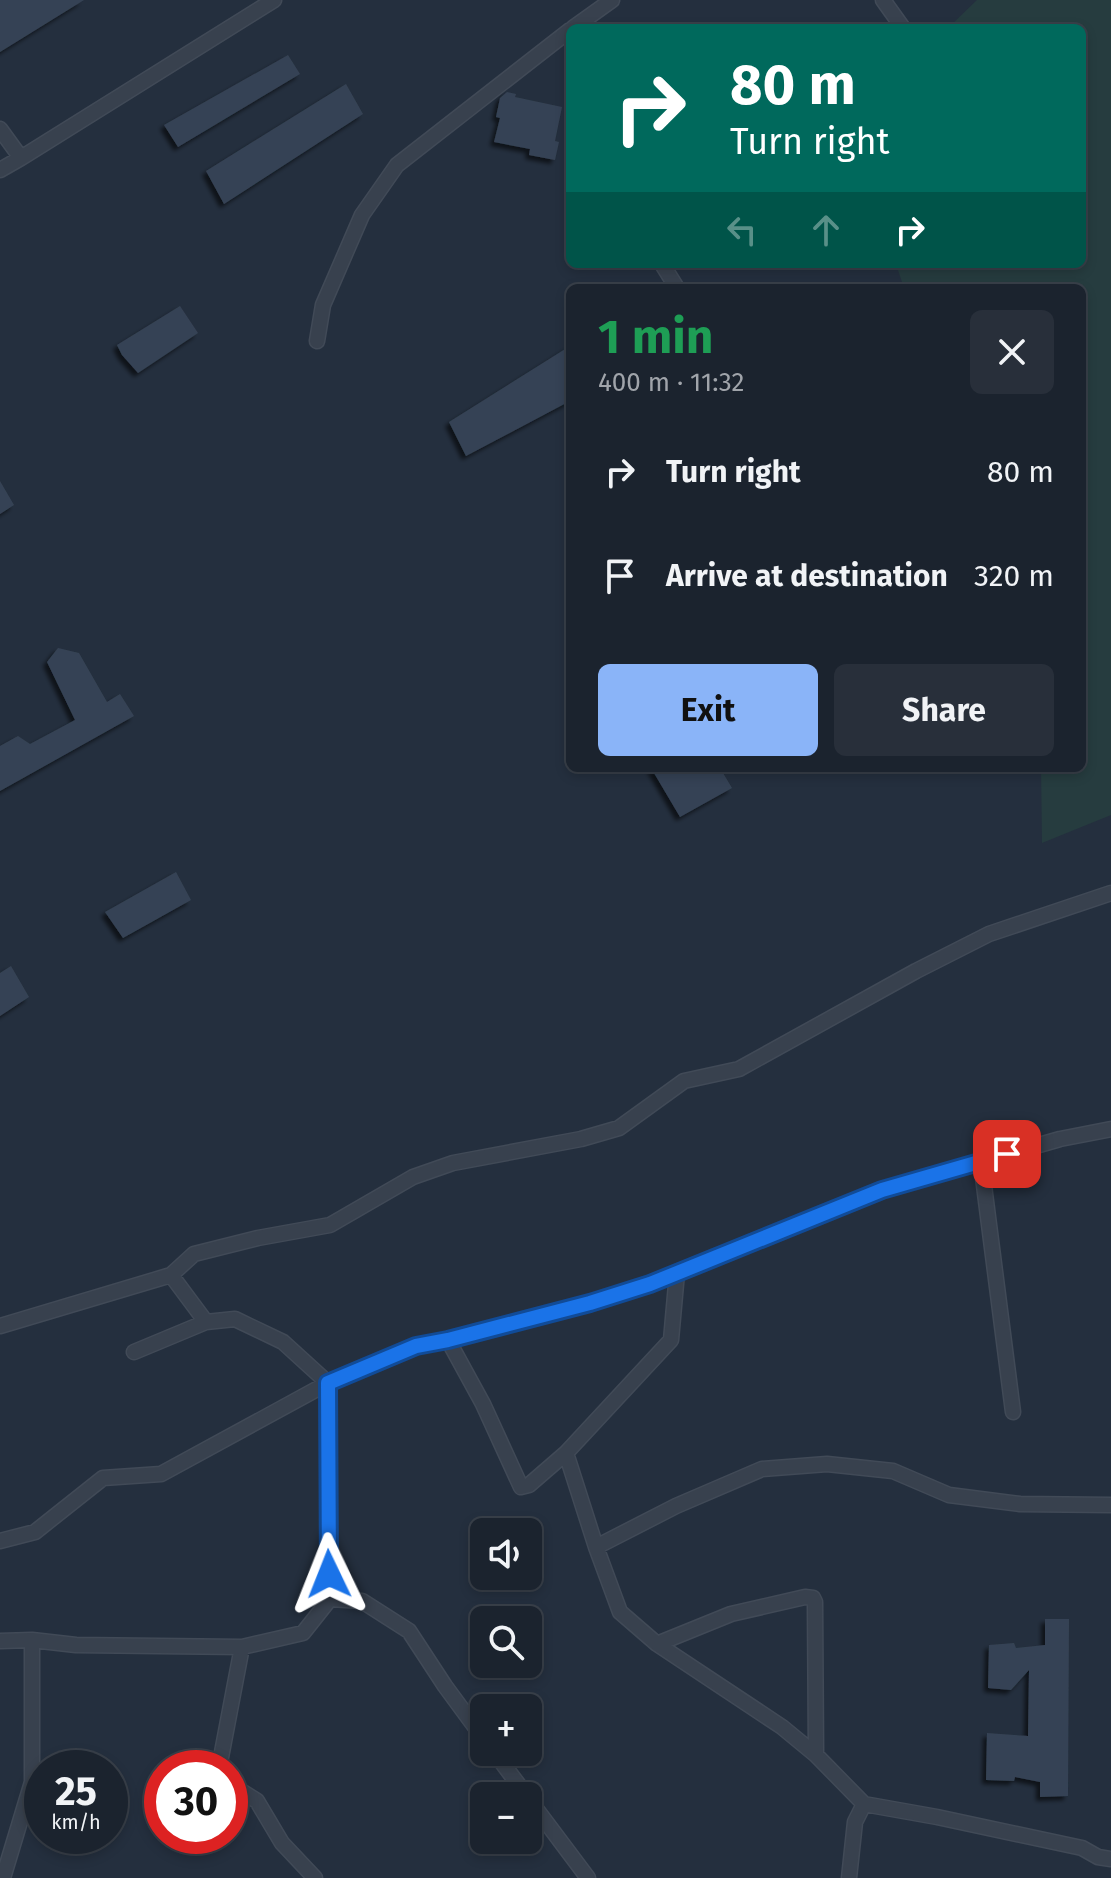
<!DOCTYPE html>
<meta charset="utf-8">
<style>
:root{--surface:#1b232e;--page:#282f3a;--text:#f1f3f6;--muted:#a0a4aa;--line:#39404a;--accent:#8ab4f8}
body{margin:0;font-family:"Fira Sans",sans-serif;background:var(--page);color:var(--text);height:100vh;display:flex;flex-direction:column;font-size:30px;white-space:nowrap}
*{box-sizing:border-box;margin:0}
p{font-size:26px;color:var(--muted)}
.icon{flex:none;width:44px;height:44px;fill:none;stroke:currentColor;stroke-width:2;stroke-linecap:round;stroke-linejoin:round}
.map{position:relative;flex:1;overflow:hidden}
.drawer{position:absolute;left:566px;top:284px;width:520px;height:488px;display:flex;flex-direction:column;background:var(--surface);border-radius:12px;box-shadow:0 4px 12px #0003,0 0 0 2px var(--line)}
.drawer>*{flex:none}
.banner{position:absolute;left:566px;top:24px;width:520px;height:244px;border-radius:12px;box-shadow:0 4px 12px #0003,0 0 0 2px var(--line);background:#00695c;color:#fff;overflow:hidden}
.buttons{position:absolute;left:470px;top:1518px;display:grid;gap:16px}
.buttons a{display:grid;place-items:center;width:72px;height:72px;border-radius:12px;background:var(--surface);box-shadow:0 4px 12px #0003,0 0 0 2px var(--line);font-size:40px}
.speed{position:absolute;left:24px;top:1750px;display:flex;gap:16px;font-size:40px;font-weight:700;text-align:center}
.speed>*{display:grid;place-content:center;width:104px;height:104px;border-radius:50%;background:var(--surface);box-shadow:0 4px 12px #0003,0 0 0 2px var(--line);line-height:1}
.speed small{font-size:20px;font-weight:400}
.speed .limit{border:12px solid #d22;background:#fff;color:#111}
.pin{position:absolute;display:grid;place-items:center;width:68px;height:68px;color:#fff;margin:-34px;border-radius:16px;box-shadow:0 4px 12px #0006}
.me{position:absolute;width:88px;margin:-44px;rotate:358deg;stroke-linejoin:round;filter:drop-shadow(0 0 6px #0008)}
.turn{display:flex;align-items:center;gap:28px;height:168px;padding:0 32px;font-size:36px}
.turn .icon{width:104px;height:104px;stroke-width:2.5}
.turn b{display:block;font-size:56px;line-height:68px}
.lanes{display:flex;align-items:center;height:76px;padding:0 32px;background:#0003;justify-content:center;gap:40px;direction:ltr}
.lanes .off{opacity:.35}
.round{display:grid;place-items:center;flex:none;width:84px;height:84px;border-radius:12px;background:var(--page)}
.head{display:flex;align-items:center;justify-content:space-between;height:136px;padding:0 32px}
h1{font-size:48px;font-weight:700;line-height:60px;color:#1e9e55}
.primary-button{display:flex;gap:16px;margin-top:auto;padding:16px 32px}
.primary-button a{flex:1;height:92px;border-radius:12px;background:var(--accent);color:#111;font-size:32px;font-weight:700;line-height:92px;text-align:center}
.primary-button a+a{background:var(--page);color:var(--text)}
ul{padding:0;list-style:none}
li{display:flex;align-items:center;gap:24px;height:104px;padding:0 32px}
li div{flex:1}
li b{display:block;font-size:30px}
li em{font-style:normal}
.map>svg:first-child{display:block}
.green{fill:#263c3f}
.building{fill:#364354;filter:url(#shadow)}
.lines{fill:none;stroke-linecap:round;stroke-linejoin:round}
.minor-casing{stroke:#414a57;stroke-width:17}
.minor{stroke:#38414e;stroke-width:14}
.route-casing{stroke:#114b97;stroke-width:20}
.route{stroke:#1a73e8;stroke-width:14}
</style>
<div class="map">
<svg width="1111" height="1878" viewBox="0 0 1111 1878">
<defs>
<filter id="shadow"><feDropShadow dx="-4" dy="4" stdDeviation="2" flood-color="#0009"/></filter>
</defs>
<rect width="100%" height="100%" fill="#242f3e"/>
<path class="green" d="M977,0h134v815l-69,28 -1,-75h41v-480h-178l-8,-24h186v-236h-134z"/>
<path class="building" d="M0,0h84l-84,52z
M288,55l12,19 -122,73 -14,-22z
M346,84l17,30 -139,90 -18,-33z
M507,92l9,2 -1,3 47,10 -7,34 4,1 -4,18 -26,-5 1,-6 -36,-7 6,-24 -4,-1 4,-19z
M180,306l18,27 -60,40 -16,-18 -5,-10z
M570,346v55l-104,55 -17,-34z
M0,481l14,24 -14,9z
M58,648l21,5 28,49 13,-8 14,22 -134,75v-45l18,-10 12,8 45,-24 -28,-58z
M651,768h69l12,20 -52,29z
M176,872l15,28 -68,38 -18,-26z
M11,966l18,31 -29,19v-43z
M1045,1619h24l-1,177 -28,1v-15l-25,-5 -1,4 -28,-1 1,-47 41,3 1,-66 -18,20 -23,-2 1,-43 25,-2 2,5 29,-3z"/>
<g class="lines">
<g class="minor-casing">
<path id="minor" d="M883,0l20,28
M573,28l39,-28
M0,129l21,29 253,-158
M0,170l21,-12
M662,264l15,24
M317,341l6,-36 39,-90 35,-50 173,-135
M981,1162l32,250
M171,1275l35,47
M0,1326l171,-51 23,-21 64,-16 72,-13 83,-48 40,-14 128,-24 38,-11 65,-47 55,-12 177,-98 73,-37 122,-41
M448,1340l35,64 38,83 8,-2 37,-32 105,-113 6,-67
M134,1352l72,-30 29,-3 48,23 45,41v141l2,75
M566,1453l30,94 24,65 37,32 125,83 34,28 48,49 73,13 145,31 16,9 13,2
M0,1541l35,-9 68,-54 58,-4 167,-91 88,-37 32,-6 142,-37 60,-19 232,-94 178,-51 51,-10
M596,1547l80,-41 86,-37 65,-5 66,7 56,24 71,9 91,1
M0,1641l32,-1 44,5 166,2 61,-14 27,-34 32,2 47,30 36,55 39,53
M657,1644l74,-30 74,-17 8,1 2,4 1,153
M494,1752l33,44
M219,1768l23,-121
M230,1784l27,17 25,42 33,35
M528,1798l60,80
M3,1878l29,-96v-142
M849,1878l6,-56 9,-18"/>
</g>
<use href="#minor" class="minor"/>
</g>
<g class="lines">
<g class="route-casing">
<path id="route" d="M329,1574l-1,-191 88,-37 32,-6 142,-37 60,-19 232,-94 125,-36"/>
</g>
<use href="#route" class="route"/>
</g>
</svg>
<div class="buttons">
<a><svg class="icon" aria-label="sound" viewBox="0 0 24 24"><path d="M4 9h4l5-4v14l-5-4H4zM17 9q2 3 0 6"/></svg></a>
<a><svg class="icon" aria-label="search" viewBox="0 0 24 24"><circle cx="10" cy="10" r="6"/><path d="M15 15l6 6"/></svg></a>
<a>+</a>
<a>−</a>
</div>
<div class="speed"><div>25<small>km/h</small></div><div class="limit">30</div></div>
<div class="pin" style="left:1007px;top:1154px;background:#d93025"><svg class="icon" aria-label="arrive" viewBox="0 0 24 24"><path d="M6 21V4h12l-3 4 3 4H6"/></svg></div>
<svg class="me" style="left:329px;top:1574px" viewBox="-20 -20 40 40"><path d="M0-17L14 15 0 8-14 15z" fill="#1a73e8" stroke="#fff" stroke-width="4"/></svg>
<div class="banner">
<div class="turn"><svg class="icon" aria-label="right" viewBox="0 0 24 24"><path d="M7 20v-9h11M14 6l5 5-5 5"/></svg><div><b>80 m</b>Turn right</div></div>
<div class="lanes"><svg class="icon off" aria-label="left" viewBox="0 0 24 24"><path d="M17 20v-9H6M10 6l-5 5 5 5"/></svg><svg class="icon off" aria-label="ahead" viewBox="0 0 24 24"><path d="M12 20V5M6 11l6-6 6 6"/></svg><svg class="icon" aria-label="right" viewBox="0 0 24 24"><path d="M7 20v-9h11M14 6l5 5-5 5"/></svg></div>
</div>
<section class="drawer">
<div class="head"><div><h1>1 min</h1><p>400 m · 11:32</p></div><a class="round"><svg class="icon" aria-label="close" viewBox="0 0 24 24"><path d="M6 6l12 12M18 6L6 18"/></svg></a></div>
<ul>
<li><svg class="icon" aria-label="right" viewBox="0 0 24 24"><path d="M7 20v-9h11M14 6l5 5-5 5"/></svg><div><b>Turn right</b></div><em>80 m</em></li>
<li><svg class="icon" aria-label="arrive" viewBox="0 0 24 24"><path d="M6 21V4h12l-3 4 3 4H6"/></svg><div><b>Arrive at destination</b></div><em>320 m</em></li>
</ul>
<div class="primary-button"><a>Exit</a><a>Share</a></div>
</section>
</div>
